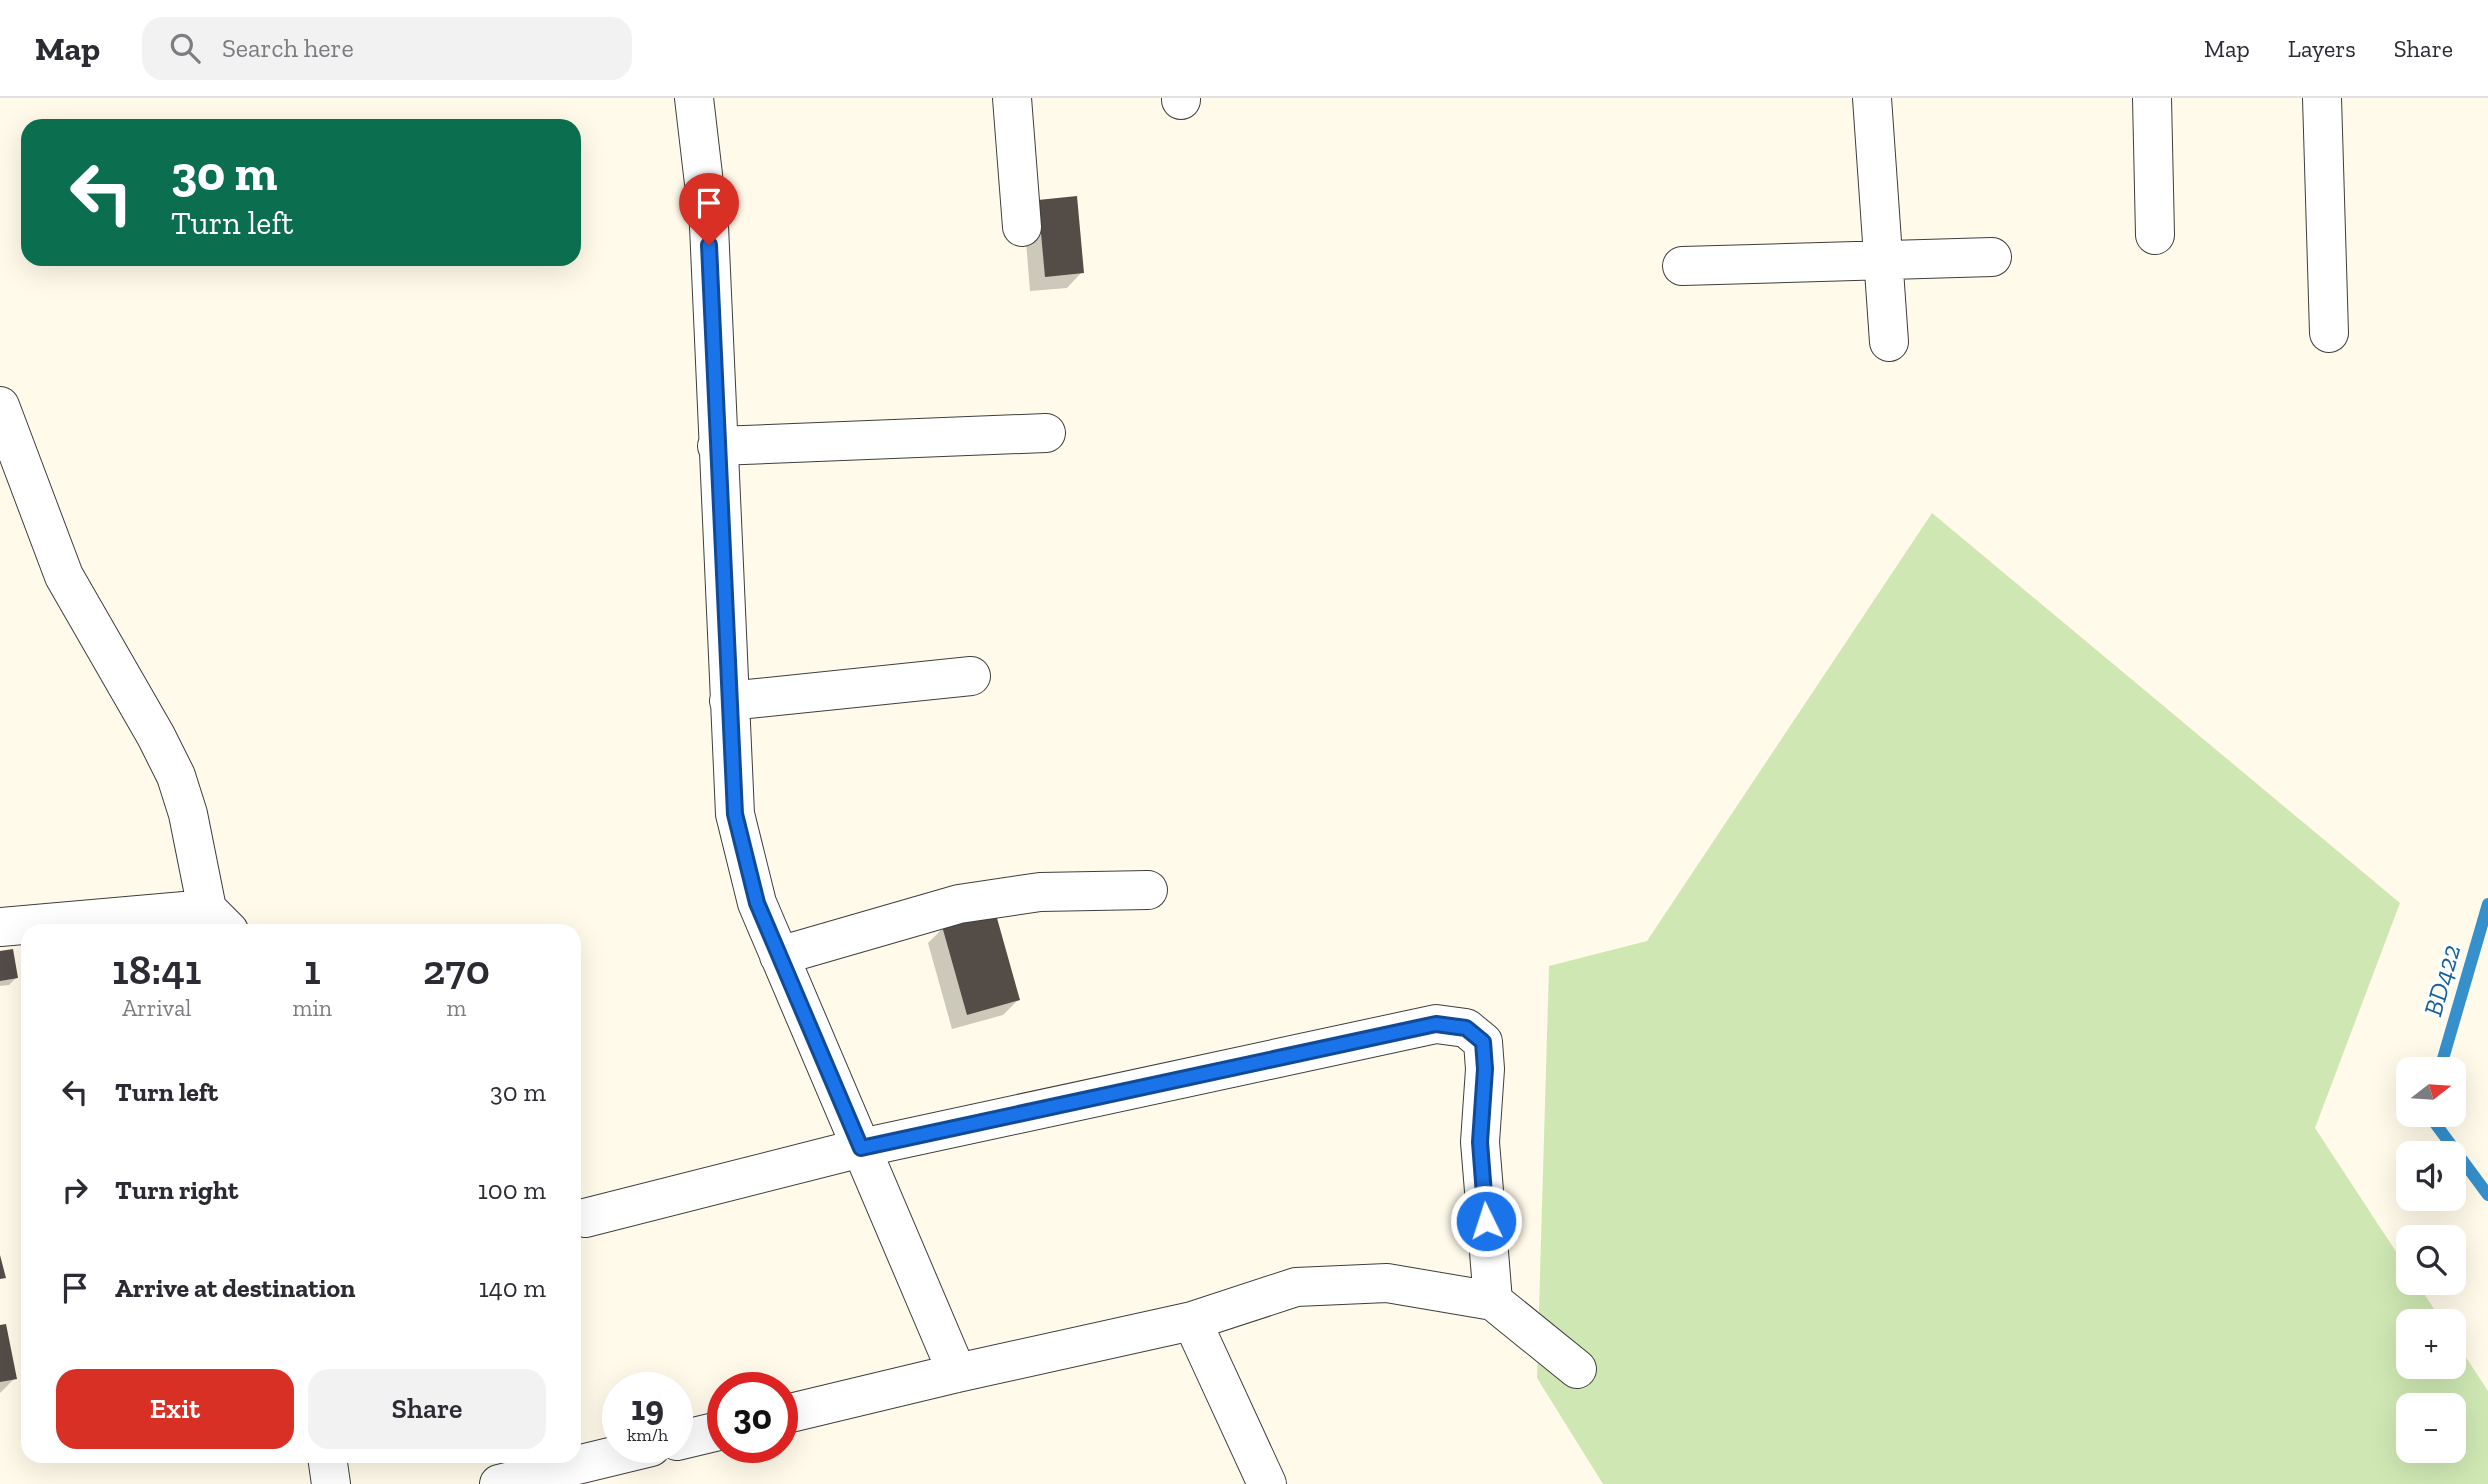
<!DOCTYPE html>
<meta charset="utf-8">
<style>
:root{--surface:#fff;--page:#f2f2f3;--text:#2b2b33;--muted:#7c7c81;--line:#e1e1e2;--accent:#d93025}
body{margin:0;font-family:"Zilla Slab",serif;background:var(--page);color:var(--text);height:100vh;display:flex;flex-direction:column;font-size:26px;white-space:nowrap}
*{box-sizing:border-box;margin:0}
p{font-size:23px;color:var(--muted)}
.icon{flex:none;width:38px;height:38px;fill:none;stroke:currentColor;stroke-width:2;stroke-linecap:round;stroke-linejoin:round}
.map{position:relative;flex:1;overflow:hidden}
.panel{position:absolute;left:21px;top:826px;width:560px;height:539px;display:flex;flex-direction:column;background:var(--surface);border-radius:21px;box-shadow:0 7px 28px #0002}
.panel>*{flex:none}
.guide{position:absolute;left:21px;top:21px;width:560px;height:147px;border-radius:21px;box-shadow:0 7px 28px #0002;background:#0b6e4f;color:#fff;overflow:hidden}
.needle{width:46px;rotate:73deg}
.fabs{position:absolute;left:2396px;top:959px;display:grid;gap:14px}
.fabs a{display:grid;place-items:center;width:70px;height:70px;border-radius:14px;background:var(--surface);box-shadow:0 7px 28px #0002;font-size:35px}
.speed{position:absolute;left:602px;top:1274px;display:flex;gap:14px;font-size:35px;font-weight:700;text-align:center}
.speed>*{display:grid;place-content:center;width:91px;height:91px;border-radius:50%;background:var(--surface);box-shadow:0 7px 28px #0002;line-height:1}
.speed small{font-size:18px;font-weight:400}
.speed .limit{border:10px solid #d22;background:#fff;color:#111}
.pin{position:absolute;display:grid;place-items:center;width:60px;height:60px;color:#fff;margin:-72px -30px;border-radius:50% 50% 50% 0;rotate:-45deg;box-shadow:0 0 7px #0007}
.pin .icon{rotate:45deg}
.me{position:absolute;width:77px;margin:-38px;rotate:356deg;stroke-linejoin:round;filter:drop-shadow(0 0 5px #0008)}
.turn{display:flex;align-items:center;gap:24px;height:147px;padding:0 35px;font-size:32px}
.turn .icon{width:91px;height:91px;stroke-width:2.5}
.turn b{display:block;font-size:49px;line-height:60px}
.eta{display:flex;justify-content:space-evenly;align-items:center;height:119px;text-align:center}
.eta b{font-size:42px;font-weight:600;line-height:49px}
.cta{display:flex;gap:14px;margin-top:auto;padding:14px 35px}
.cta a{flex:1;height:80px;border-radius:21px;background:var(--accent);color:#fff;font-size:28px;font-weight:600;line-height:80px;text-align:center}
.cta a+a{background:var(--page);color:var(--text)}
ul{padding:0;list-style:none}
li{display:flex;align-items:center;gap:21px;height:98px;padding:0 35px}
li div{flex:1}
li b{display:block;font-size:26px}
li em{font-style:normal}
header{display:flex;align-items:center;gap:42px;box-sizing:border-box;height:98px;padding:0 35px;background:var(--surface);border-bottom:2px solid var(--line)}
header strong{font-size:33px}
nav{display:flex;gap:38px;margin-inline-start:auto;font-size:24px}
.search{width:490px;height:63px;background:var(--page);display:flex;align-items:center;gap:18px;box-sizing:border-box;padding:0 24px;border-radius:21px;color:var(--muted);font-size:26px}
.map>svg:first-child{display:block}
.green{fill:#cfe8b3;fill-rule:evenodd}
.shadow{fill:#0003}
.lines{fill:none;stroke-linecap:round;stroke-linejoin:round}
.stream{stroke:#3590cc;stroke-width:12}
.building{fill:#534c47}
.street-casing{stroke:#3e3e3e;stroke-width:40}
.street{stroke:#fff;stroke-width:38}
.route-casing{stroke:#114b97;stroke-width:18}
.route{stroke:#1a73e8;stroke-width:12}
.labels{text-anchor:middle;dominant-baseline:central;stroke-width:7;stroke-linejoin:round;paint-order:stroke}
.water-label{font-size:26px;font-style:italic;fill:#16619b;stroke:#fff}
</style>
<header>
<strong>Map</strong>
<div class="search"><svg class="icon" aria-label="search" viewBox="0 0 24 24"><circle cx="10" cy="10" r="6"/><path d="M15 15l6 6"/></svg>Search here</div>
<nav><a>Map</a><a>Layers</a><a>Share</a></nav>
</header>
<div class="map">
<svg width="2488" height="1386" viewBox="0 0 2488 1386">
<rect width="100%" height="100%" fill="#fffae9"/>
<path class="green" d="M1932,415l468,390 -85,225 93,142v13h9l25,38h-34v46h46v-28l34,52v93h-885l-66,-106 12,-412 98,-25zM2408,1307h46v46h-46z"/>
<path class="shadow" d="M1039,104l43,70 -15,16 -37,3 -6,-74z
M943,830l75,72 -15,15 -51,14 -24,-86z
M0,855l16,25 -7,7 -9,1z
M0,1229l15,51 -15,15z"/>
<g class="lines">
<path class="stream" d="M2440,971l48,-165
M2429,1017l59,80"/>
</g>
<path class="building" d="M1077,98l7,77 -39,4 -7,-77z
M995,813l25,89 -53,15 -25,-89z
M13,851l5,29 -18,3v-30z
M0,1157l6,23 -6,1z
M6,1226l11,55 -17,3v-57z"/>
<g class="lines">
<g class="street-casing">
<path id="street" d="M694,0l15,128 26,588 22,89 200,470
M1012,0l10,129
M1181,0v2
M1872,0l17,244
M2152,0l3,137
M2322,0l7,235
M1682,168l310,-9
M0,308l64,170 92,160 20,40 12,38 19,95
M717,348l329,-13
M729,603l242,-25
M0,829l207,-18 22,22
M779,858l180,-52 81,-12 108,-2
M585,1120l276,-70 575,-124 30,4 17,14 2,27 -5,73 13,159
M1192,1223l104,-34 91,-4 106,18 84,68
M782,1317l175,-42 235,-52 75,163
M677,1343l46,-11
M327,1358l4,28
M499,1386l152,-37"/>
</g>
<use href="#street" class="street"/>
</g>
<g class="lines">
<g class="route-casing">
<path id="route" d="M709,147l26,569 22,89 104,245 575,-124 30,4 17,14 2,27 -5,73 6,79"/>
</g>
<use href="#route" class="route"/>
</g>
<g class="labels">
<g class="water-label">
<text transform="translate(2442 882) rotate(-74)">BD422</text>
</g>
</g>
</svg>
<div class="fabs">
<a><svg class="needle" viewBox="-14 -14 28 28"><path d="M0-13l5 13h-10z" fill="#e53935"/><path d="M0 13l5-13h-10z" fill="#7c7c81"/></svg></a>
<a><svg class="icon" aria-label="sound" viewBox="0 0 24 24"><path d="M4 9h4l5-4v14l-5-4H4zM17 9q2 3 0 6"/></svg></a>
<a><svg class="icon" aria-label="search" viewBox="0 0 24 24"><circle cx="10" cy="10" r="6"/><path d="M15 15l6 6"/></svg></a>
<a>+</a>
<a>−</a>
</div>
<div class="speed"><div>19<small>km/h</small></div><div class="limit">30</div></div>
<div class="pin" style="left:709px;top:147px;background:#d93025"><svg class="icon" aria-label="arrive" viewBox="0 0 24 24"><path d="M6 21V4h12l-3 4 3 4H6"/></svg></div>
<svg class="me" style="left:1486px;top:1123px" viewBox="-20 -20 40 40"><circle r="17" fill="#1a73e8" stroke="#fff" stroke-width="3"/><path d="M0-11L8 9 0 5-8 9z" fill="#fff"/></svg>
<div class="guide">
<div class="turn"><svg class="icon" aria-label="left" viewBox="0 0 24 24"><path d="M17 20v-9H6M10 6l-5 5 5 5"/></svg><div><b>30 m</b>Turn left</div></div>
</div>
<section class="panel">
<div class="eta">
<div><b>18:41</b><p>Arrival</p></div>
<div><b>1</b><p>min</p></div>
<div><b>270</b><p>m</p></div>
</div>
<ul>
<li><svg class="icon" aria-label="left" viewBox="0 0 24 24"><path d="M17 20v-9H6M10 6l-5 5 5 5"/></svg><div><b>Turn left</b></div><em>30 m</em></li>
<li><svg class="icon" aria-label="right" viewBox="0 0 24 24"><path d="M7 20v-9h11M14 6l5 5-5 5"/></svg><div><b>Turn right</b></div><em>100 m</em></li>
<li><svg class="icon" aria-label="arrive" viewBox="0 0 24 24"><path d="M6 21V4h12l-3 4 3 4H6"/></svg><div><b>Arrive at destination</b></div><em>140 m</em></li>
</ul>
<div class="cta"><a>Exit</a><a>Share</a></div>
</section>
</div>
